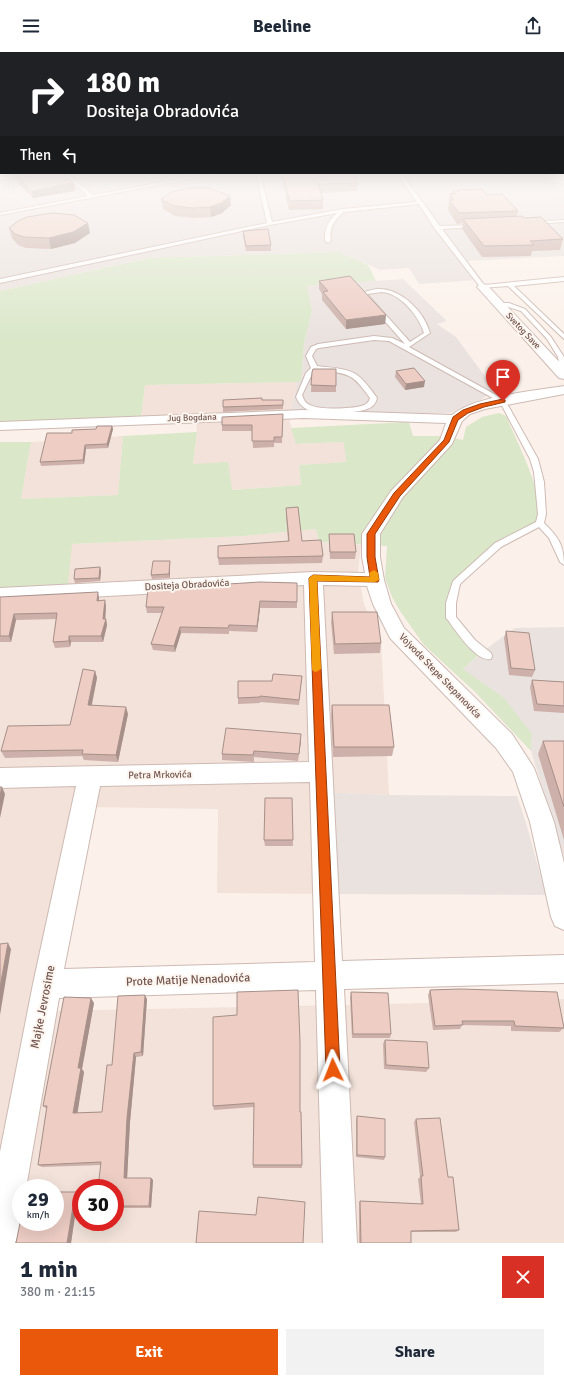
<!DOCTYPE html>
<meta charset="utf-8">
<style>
:root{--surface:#fff;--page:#f2f2f3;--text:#1f2937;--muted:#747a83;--accent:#ea580c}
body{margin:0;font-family:Signika,sans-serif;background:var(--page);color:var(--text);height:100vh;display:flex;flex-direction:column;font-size:15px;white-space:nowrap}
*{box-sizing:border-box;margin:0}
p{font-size:13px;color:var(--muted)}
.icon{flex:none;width:22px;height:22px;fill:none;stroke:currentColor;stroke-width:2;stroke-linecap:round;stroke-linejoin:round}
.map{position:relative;height:1191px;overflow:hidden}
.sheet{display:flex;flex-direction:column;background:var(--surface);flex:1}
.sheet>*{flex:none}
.guide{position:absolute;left:0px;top:0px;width:564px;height:122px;box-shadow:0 4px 16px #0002;background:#202124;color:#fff;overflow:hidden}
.speed{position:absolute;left:12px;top:1127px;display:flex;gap:8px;font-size:20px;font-weight:700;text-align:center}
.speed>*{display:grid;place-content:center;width:52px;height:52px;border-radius:50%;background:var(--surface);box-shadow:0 4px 16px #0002;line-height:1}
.speed small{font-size:10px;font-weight:400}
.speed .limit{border:6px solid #d22;background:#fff;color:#111}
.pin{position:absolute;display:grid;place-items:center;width:34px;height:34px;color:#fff;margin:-41px -17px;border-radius:50% 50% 50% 0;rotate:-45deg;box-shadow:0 0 4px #0007}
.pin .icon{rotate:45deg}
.me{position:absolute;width:44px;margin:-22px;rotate:358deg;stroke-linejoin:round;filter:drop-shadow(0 0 3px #0008)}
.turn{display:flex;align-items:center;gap:14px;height:84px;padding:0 20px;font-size:18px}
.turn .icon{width:52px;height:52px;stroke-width:2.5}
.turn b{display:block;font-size:28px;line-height:34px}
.then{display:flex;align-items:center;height:38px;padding:0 20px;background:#0003;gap:8px;font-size:15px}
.round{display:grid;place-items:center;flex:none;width:42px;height:42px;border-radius:0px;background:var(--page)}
.headline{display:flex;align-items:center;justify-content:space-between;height:68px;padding:0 20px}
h1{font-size:24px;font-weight:700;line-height:30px}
.button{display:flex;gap:8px;margin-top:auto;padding:8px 20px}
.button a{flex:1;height:46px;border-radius:0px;background:var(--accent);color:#fff;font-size:16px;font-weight:700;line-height:46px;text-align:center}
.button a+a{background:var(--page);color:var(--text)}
header{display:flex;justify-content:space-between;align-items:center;height:52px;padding:0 20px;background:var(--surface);font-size:18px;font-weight:700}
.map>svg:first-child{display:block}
.residential{fill:#f2e2d9;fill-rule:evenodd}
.industrial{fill:#eae2df}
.green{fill:#dae7c9}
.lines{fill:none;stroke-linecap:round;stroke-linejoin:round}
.lane-casing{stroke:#cebab3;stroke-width:2}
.street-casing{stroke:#cebab3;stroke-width:2}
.lane{fill:#fff;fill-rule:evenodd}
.street{fill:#fff;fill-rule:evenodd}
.wall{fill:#ccb0a9}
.shaded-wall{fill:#a69089}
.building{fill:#edcdc4;stroke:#a69089}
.route{fill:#ea580c;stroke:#983908}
.slow{fill:#f59e0b}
.labels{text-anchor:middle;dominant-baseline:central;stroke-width:4;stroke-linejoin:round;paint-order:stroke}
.far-street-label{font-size:9px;fill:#73564f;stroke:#fdf6f0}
.street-label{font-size:10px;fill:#73564f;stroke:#fdf6f0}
.near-street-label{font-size:12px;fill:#73564f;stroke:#fdf6f0}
</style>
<header><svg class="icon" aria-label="menu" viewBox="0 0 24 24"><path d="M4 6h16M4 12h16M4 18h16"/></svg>Beeline<svg class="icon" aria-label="share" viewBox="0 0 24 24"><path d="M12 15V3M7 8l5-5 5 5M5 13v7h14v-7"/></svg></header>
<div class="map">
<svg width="564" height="1191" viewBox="0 0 564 1191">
<rect width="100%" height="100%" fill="#fbf1ea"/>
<path class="residential" d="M297,330l-8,37 7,25 49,-2 1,20 -47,3 2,20 -70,5 -38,-26 4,-32 -1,-8 -56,1 5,-40z
M123,384l-5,59 -97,4 10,-57z
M316,477l3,13 42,3 -3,28 6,31 17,36 8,155 -71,-3 10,102 -111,-1 1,-84 -133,-2 -33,204 335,-7 177,-5v244h-564v-655l72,-44 172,-8zM21,1136h34v34h-34zM81,1136h34v34h-34z"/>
<path class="industrial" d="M0,121h564v83l-96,5 16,21 -7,-2 -58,4 -10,-16 -29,2 -40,-18 -190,6 -150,33z
M403,227l44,42 -10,3 19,13 39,53 -16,11 -29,12 -90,2 -71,4 8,-37 4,-2 3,-37 8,-32 -5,-25z
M564,575v230l-33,-106 1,-17 -69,-65 27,-23 25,-18z
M318,740l71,3 128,1 9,27 20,72 -218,-1z"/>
<path class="green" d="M340,200l28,13 8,16 -69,5 5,25 -8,32 -3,38 -4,1 -152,3 -5,40 -140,5v-139l150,-33z
M499,361l7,3c11,26 39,80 34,107l-42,22 -42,38 -5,35 31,34 -19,17 41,29 28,36 -1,17 -56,-59 -51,-47 -24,-34 -8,-14 -7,-19 2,-32 -68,-4 -3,-13 -72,7 -172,8 -4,40 -68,4v-146h31l-10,57 97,-4 5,-59 74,-4 -4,32 35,-2 4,28 69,-5 -2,-20 47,-3 -2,-20 -48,2 -5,-16 118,-6 4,14h30l20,4 3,-13 16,-10z"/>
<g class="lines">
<g class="lane-casing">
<path id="lane" d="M23,121h12l-35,7v-2z
M62,121h5l26,22 117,-22h12l-222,42v-2l88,-17z
M256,121h4l12,49 71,-13 74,-7 -21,-29h5l39,53 37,-1 -2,2 -33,2 42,56 80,-8v4l-50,5 50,48v5l-56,-53 -27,2 -46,-59 -16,-25 -75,8c-10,8 -15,16 -13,29l-3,2 -3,-2c-1,-12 3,-20 12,-28l-67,12 -270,58v-4l267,-56z
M554,121h5l5,4v3z
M564,168v2l-31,2 -2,-1 2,-1z
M376,237c24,-2 48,22 54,44l-21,14 96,53 33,59 6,23 2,32 -2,9c14,14 20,21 20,42l-4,-3 -11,-24 -10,-11 -38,20 -41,37 -4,19v14l19,23 16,13 1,3 -1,3c-14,4 -36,-29 -43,-39l-2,-2v-15l7,-22 42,-38 41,-21 2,-8 -4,-42 -4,-13 -30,-57 -111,-61 -15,-1 -55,8 -3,1 -4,7 5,10c35,4 39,2 60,32 -1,5 -4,9 -10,11 -13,5 -48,5 -61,0 -5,-3 -8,-7 -10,-12l10,-24 5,-5 -5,-12 5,-9 7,-3 56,-8 18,2 13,6 -45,-51zM382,240c18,1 37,24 42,41l-14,9 -43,-48zM316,318c32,4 35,1 54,28 -1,4 -4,7 -9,8 -10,3 -42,4 -51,-1 -5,-2 -6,-5 -8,-10l10,-21z
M496,251h13l16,6 26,28 13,20v19l-3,-2 -3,-17 -11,-18 -26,-28 -13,-4 -12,-2z"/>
</g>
<g class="street-casing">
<path id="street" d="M483,232l4,1 77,82v12l-5,-1 -80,-89 -2,-2 2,-2z
M564,334v8l-79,15 -15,5 -8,7 -10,23 -49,53 -23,37v23l4,23 7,24 13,24 108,106 22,34 20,54 10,41v67l-9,-4 -4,-9 -21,-95 -17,-50 -17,-24 -106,-110 -17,-34 -6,-18 -44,-1 19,376 222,-6v28l-220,6 13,254h-34l-7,-253 -257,8 -33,190h-5c0,18 1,38 -6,55h-15v-91l33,-168 43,-198 -76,2v-20l309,-6 -5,-177 -304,17v-14l313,-16 52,1 -3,-16v-23l29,-43 49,-51 6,-17 -142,-5 -304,12v-8l304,-12 148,5c23,-19 82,-24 112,-29zM310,730l5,180 -251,7 36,-183z"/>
</g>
<use href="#lane" class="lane"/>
<use href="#street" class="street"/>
</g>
<path class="wall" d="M280,121h74l4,10 -1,8 -36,2 2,7v9l-34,1z
M15,122l60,17 -42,7 -16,-16z
M458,138l29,5 31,16 -1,5 7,2 39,21 -3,11 -28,1 -1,5 -49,1 -20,-28 1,-6 -6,1 -9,-14 2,-16h2l1,-3h5z
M230,144l1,9 -9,8 -11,4 -17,1 -19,-2 -12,-7 -2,-10z
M9,176l81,5 -15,10 -24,6 -25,-1 -8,-3 -6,-7z
M243,179l28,14v6h-25l-3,-15z
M319,229l67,34 -1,9 -39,5 -24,-29v-6l-3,-5z
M396,319l28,16 -19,3 -10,-13z
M312,320l24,14v6h-25z
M262,348h21v9l-60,3v-5z
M283,362l-1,29h-8v4l-21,1 -1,-17h-30v-6z
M112,374l1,3 -5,19 -22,1 -2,15 -43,2 -1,-4 32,-29 24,-4z
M286,456l16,33 21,15 -1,7 -103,2 -1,-7 70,-17 -2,-26z
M329,482l27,18 -1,7h-25l-1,-18z
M170,512v14l-18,1 -1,-4z
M101,519l-1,10 -25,2 -1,-4z
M297,531v25h-37l-3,24 -28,-1v3l-48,-1 -6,19 -22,-2 -2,-6 11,-31h-15l-1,-6z
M0,545l99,1v3l7,5 -1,13h1l1,6 -4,17h-32l-1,5 -15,1 -2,-6 3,-23 -40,1 -5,22h-11z
M332,560l49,31 -1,10 -46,1 -3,-32z
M506,579l29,39 -3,7 -23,-2 -5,-37z
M95,619l2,7 -5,27 36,9 -10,48 -34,-2 -2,-4 -77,2 -4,-7 69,-26z
M302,624l-3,29 -39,-3v1l-22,1v-6l34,-17z
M532,628l32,2v31l-30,-2 -4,-24z
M332,653l62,42 -2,9 -59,1 -2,-42z
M301,689l-3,20 -44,-4v5l-32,-2v-6z
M543,689h21v99l-26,-86z
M292,746l1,48h-28l-1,-6z
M430,938l134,38 -5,4 -48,-1v-5l-49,-1 -2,4 -27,1 -5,-35z
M351,940l40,42 -1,4h-38l-2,-41z
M147,947l-4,57 -7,1 -6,65 -3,56h24l2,2 -2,28h-36v-20l-14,-23 -59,2 -4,-2 9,-56 -4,-3 51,-103 -12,66 2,3 -7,41 25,-1 10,-47z
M213,965l87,95 2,56h-49v-3l1,-58 -40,3 -1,-4z
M385,988l44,28 -3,4 -42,-3 -1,-25z
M357,1064l28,41 -1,3 -28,-3v-37z
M416,1067l32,58 11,53 -3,2h-45v11h-52v-40l1,-2 61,3 -3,-25 2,-2 -6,-55z
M81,1140v17h-5l-5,34h-55z"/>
<path class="shaded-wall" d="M74,131l1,8 -42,7 -1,-7z
M230,144l1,9 -9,8 -11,4 -1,-10z
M88,171l2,10 -15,10 -24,6 -2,-11z
M386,263l-1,9 -39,5v-9z
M425,329l-1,6 -19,3 1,-6z
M112,374l1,3 -5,19 -1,-4z
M85,393l1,4 -2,15 -1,-4z
M170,509v17l-1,-4z
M100,515l1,4 -1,10 -1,-3z
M98,540l1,6 -1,9 -1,-6z
M105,548l1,6 -1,17 1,-4 1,6 -4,17 -2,-6z
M260,549v7l-3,24v-6z
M14,562l2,6 -5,22 -2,-6z
M180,575l1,6 -6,19 -1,-6z
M69,584l2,6 -1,5 -1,-6z
M95,619l2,7 -7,34 -2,-7z
M126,655l2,7 -10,48 -2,-7z
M301,682v7l-3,20 1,-7z
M2,735l3,7 -5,24v-22z
M8,891l3,6 -11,66v-28z
M145,943l2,4 -4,57 -2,-4z
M91,946l3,5 -12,66 2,3 -7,44 -4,-3 5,-45z
M134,1001l2,4 -6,65 -3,58 -3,-2 3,-60z
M151,1126l2,2 -2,28 -2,-2z
M73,1155l3,2 -5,34h-4z"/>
<path class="building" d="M21,121h41l12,10 -42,8 -17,-17z
M282,121h72l4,10 -40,1 5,16 -33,1z
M189,136h20l21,8 -9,7 -11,4 -17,1 -19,-2 -13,-7 11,-7z
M482,137l5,6 15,-1 16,17 -59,2 -10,-13h5l-4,-6h5l-2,-3h6l-1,-1z
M52,161l22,2 14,8 -15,9 -24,6 -25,-1 -9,-3 -6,-6 9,-7 9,-4z
M522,164l2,2 17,-1 22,22 -33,2 4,4 -50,1 -21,-27z
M268,177l3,16 -25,1 -3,-15z
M350,224l36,39 -40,5 -23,-28 5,-1 -9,-10z
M414,316l11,13 -19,3 -10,-13z
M313,317h23v17l-25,-1 1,-13z
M262,346v2h21v5l-60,2v-7z
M283,362l-1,23h-8v4h-22v-16h-30v-8z
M97,374h15l-5,18 -22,1 -2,15 -43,2 7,-29h25v-3l24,-1z
M298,455l4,34 19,-1 2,16 -105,2v-12l71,-5 -3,-33z
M329,482h25l2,18h-26z
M153,509h17l-1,13 -18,1z
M100,515l-1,11 -25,1 1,-10z
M260,530l37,1v19l-37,-1 -3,25 -28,-1 -1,3 -48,-1 -6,19 -23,-2 13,-37h-18l2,-18z
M98,540l-1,9 8,-1 -2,19h3l-5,17h-32v5l-16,1 4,-29 -43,1 -5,22h-9v-39z
M332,560h45l4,31 -46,1z
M506,579l23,2 6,37 -24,-2z
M83,617l12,2 -7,34 38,2 -10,48 -34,-1 1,-4 -82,1 7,-25 62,-1z
M273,622l29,2 -3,24 -39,-4v1l-22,1v-17h34z
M532,628l32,2v24l-27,-2z
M332,653h57l5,42h-60z
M226,676l75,6 -2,20 -45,-3 -1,4 -31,-1z
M543,689h21v66z
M0,735h2l-2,9z
M265,746h27l1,42h-29z
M8,891l-8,44v-43z
M460,937l97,3 7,36 -49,-2 -1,-5h-52l1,4 -28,1 -5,-36z
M298,938l2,52v70h1l1,53h-49l1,-62 -41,3v-89l24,-2v-23z
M351,940l37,1 3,41h-38z
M145,943l-4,57 -7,1 -7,65 -3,60h27l-2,28h-34v-18h-17l3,-26 -63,3 9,-59h-4l21,-109 27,1 -13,70h3l-8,45 29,-1 5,-47h5l6,-69z
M385,988l42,2 2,26 -43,-3z
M357,1064l28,3v38l-28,-2z
M440,1066l8,59h5l6,53 -48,1v12h-50l-1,-42 63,3 -2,-28h2l-7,-57z
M55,1140h26v15h-8l-6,36h-51l5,-25v4h34z
M258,1145l47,5 -2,41h-107l3,-32 57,4z"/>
<linearGradient id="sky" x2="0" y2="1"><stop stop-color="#98c7e6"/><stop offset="0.42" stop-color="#fdf9f6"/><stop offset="1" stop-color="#fdf9f6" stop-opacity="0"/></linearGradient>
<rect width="564" height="288" fill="url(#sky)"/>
<path class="route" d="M503,347l2,1v2l-21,5 -16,6 -10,7 -9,22 -49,54 -25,38v23l4,23 -1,2 -61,-1 23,489 -2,5 -5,2 -5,-2 -2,-5 -17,-492 4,-3 57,2 -3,-20v-23l27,-41 50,-53 9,-23 10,-7 17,-6z"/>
<path class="slow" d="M374,518l4,3 1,7 -4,2 -58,-1 4,88 -5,3 -3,-1 -1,-2 -3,-91 4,-3 57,2 -1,-4z"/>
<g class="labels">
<g class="far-street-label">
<text transform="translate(523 279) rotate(47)">Svetog Save</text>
<text transform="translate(192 366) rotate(-2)">Jug Bogdana</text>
</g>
<g class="street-label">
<text transform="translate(187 533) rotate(-3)">Dositeja Obradovića</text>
<text transform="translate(440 624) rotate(46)">Vojvode Stepe Stepanovića</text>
<text transform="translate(160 723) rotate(-1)">Petra Mrkovića</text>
</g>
<g class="near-street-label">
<text transform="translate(188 928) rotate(-2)">Prote Matije Nenadovića</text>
<text transform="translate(43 955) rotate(-79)">Majke Jevrosime</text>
</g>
</g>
</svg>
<div class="speed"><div>29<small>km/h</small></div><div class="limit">30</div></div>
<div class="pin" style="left:503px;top:349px;background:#d93025"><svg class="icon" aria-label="arrive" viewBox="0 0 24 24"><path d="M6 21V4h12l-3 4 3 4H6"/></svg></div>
<svg class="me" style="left:333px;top:1018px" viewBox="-20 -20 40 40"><path d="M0-17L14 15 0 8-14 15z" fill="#ea580c" stroke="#fff" stroke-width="4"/></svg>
<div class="guide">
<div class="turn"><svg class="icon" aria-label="right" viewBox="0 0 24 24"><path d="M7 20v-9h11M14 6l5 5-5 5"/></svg><div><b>180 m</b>Dositeja Obradovića</div></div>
<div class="then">Then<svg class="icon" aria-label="left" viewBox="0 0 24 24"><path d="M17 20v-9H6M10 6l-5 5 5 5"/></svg></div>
</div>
</div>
<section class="sheet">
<div class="headline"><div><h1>1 min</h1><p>380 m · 21:15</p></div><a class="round" style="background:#d93025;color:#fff"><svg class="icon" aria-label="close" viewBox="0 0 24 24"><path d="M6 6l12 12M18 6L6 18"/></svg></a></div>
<div class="button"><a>Exit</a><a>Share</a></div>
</section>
